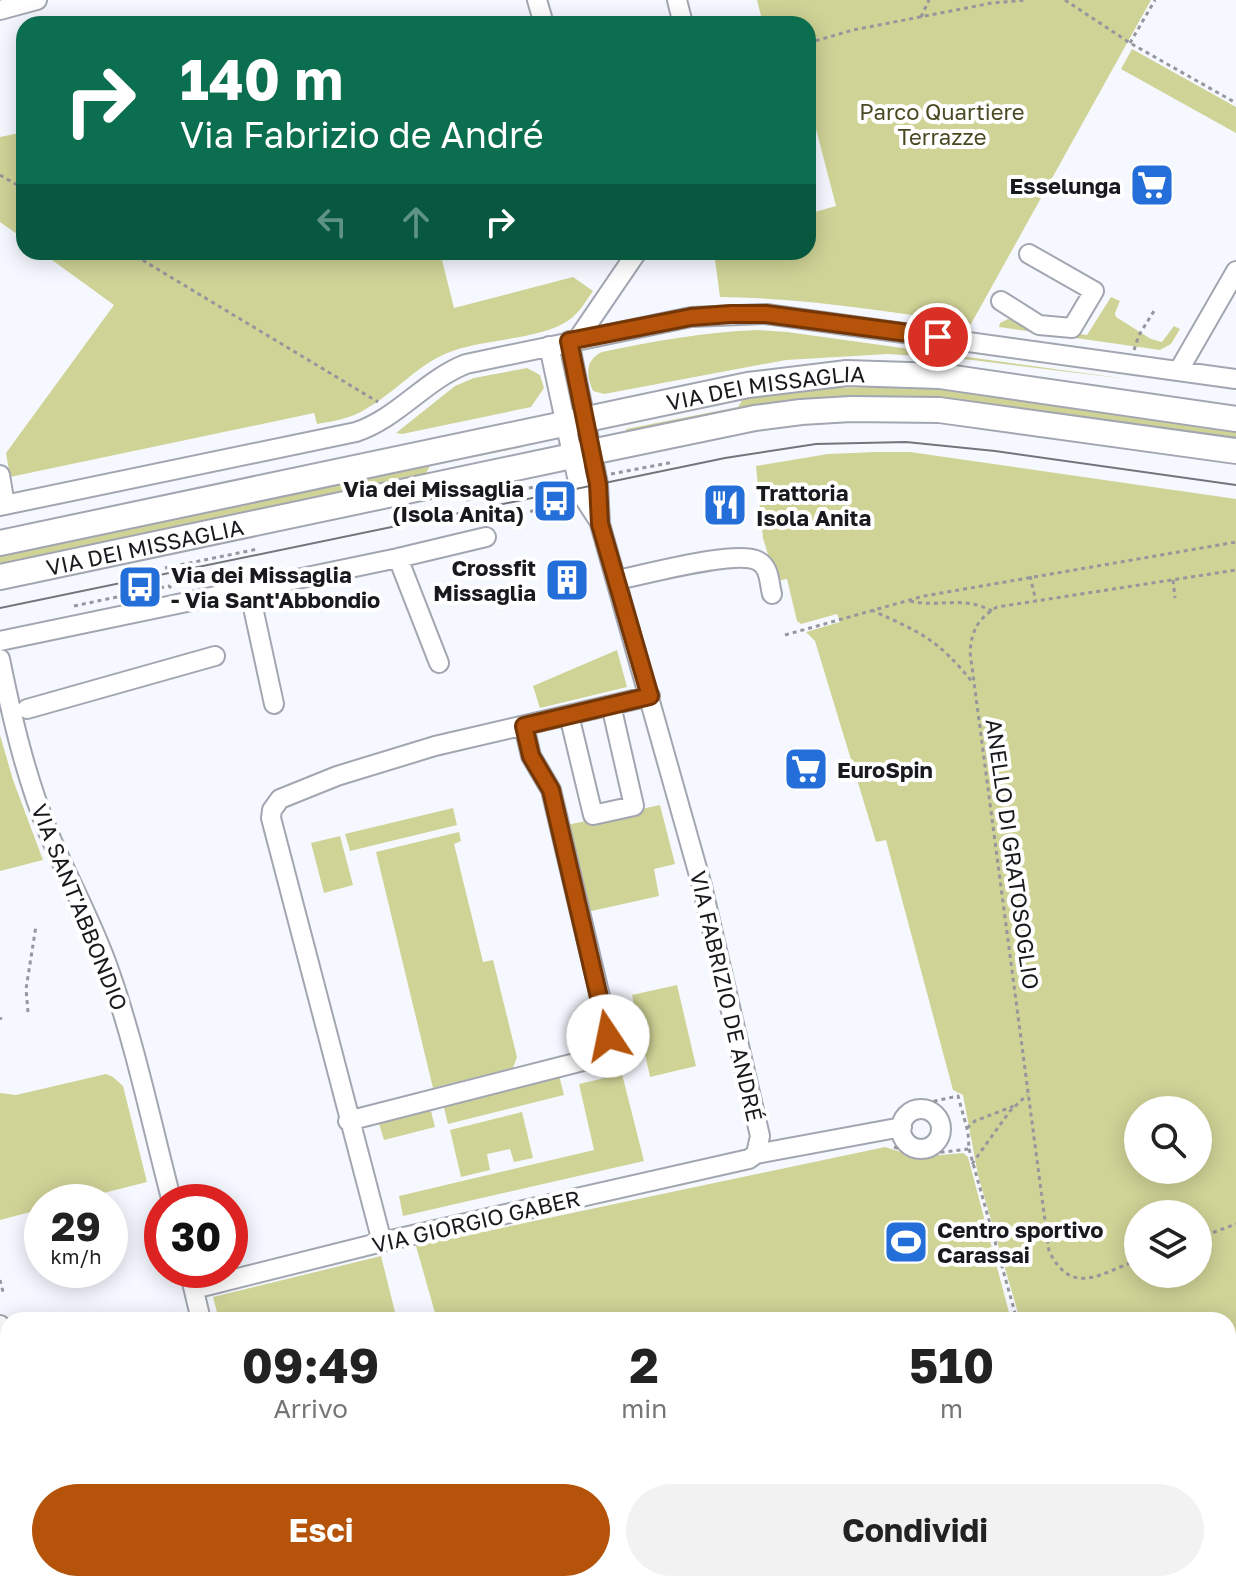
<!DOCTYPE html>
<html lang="it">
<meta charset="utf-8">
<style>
:root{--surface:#fff;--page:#f2f2f2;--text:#222;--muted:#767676;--accent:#b45309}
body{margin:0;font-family:"Golos Text",sans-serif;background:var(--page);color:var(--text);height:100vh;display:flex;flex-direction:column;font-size:30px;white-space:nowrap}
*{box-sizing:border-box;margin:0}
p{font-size:26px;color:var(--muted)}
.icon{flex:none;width:44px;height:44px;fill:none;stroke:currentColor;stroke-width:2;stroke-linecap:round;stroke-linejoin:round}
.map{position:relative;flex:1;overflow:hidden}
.sheet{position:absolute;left:0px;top:1312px;width:1236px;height:280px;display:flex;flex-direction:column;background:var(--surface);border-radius:24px 24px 0 0;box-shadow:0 4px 20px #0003}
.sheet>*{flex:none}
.banner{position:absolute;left:16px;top:16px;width:800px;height:244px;border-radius:24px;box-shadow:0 4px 20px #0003;background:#0b6e4f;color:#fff;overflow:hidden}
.tools{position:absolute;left:1124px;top:1096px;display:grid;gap:16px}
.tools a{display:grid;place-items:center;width:88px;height:88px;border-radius:50%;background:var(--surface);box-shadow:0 4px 20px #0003;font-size:40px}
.speed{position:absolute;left:24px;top:1184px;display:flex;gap:16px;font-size:40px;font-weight:700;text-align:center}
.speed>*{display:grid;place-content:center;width:104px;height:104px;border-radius:50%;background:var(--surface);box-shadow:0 4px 20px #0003;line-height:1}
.speed small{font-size:20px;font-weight:400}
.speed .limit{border:12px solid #d22;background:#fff;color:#111}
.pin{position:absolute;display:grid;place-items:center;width:68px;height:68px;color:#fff;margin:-34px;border:4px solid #fff;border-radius:50%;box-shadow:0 2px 8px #0007}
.me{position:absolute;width:88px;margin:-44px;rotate:349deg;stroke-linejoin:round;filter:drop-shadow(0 0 6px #0008)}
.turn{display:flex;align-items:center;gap:28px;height:168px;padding:0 32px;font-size:36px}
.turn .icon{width:104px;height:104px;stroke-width:2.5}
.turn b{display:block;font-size:56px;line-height:68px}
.lanes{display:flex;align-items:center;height:76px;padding:0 32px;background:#0003;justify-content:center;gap:40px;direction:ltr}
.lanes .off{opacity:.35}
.eta{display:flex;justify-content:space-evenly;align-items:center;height:136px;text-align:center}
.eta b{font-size:48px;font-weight:700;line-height:56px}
.cta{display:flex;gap:16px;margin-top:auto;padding:16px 32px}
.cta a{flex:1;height:92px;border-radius:48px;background:var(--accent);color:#fff;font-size:32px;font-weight:700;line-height:92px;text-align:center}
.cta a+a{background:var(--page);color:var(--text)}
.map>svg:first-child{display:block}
.green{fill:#d0d396;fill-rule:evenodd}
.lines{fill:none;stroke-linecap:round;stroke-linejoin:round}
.minor-casing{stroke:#a2a6b1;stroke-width:22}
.major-casing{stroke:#a2a6b1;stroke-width:28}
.path{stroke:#95979c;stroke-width:3;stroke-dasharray:4 4;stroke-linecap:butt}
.minor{stroke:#fff;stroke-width:18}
.major{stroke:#fff;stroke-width:24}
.tram{stroke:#727579;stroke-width:2}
.route-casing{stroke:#753606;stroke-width:20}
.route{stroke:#b45309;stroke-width:14}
.labels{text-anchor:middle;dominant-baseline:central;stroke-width:8;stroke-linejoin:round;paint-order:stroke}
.park-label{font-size:22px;fill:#494a22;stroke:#fff}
.poi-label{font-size:22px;font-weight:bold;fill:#181a1d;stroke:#fff;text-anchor:start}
.street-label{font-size:22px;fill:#181a1d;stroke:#fff}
</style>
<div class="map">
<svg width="1236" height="1592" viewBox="0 0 1236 1592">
<rect width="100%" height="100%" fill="#f5f8ff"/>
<path class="green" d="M757,0h394l-180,324c-84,-13 -167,-26 -251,-27l-6,-45h94v-38l28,-8 -28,-108v-74h-45z
M1132,49l104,58v26l-115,-64z
M24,132v107l-24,-17v-85z
M41,252h399l14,56 119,-31 20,14c-7,10 -14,22 -24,29 -30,21 -89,18 -124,34 -29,13 -49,37 -76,53 -16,11 -34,14 -52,17l-3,-11 -304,64 -4,-24 108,-148z
M1111,297l9,4 -5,12 1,4 35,22 11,3 12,-16 6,3 -9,15 -11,6 -161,-23 1,-4 8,-4 10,2 9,6 60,8z
M758,330l29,2 340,47 -163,-20 -76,-5 -102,6 -182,34 -11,-3c-7,-16 -8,-31 9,-39 52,-11 102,-20 156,-22z
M527,368l13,7 4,13 -13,19 -129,27 -6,-1 59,-47 19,-8z
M923,387l313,42v11l-312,-41 -57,-2 -77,4 -163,31 -1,-3 112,-22 5,-8c59,-13 120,-12 180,-12z
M522,444l1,3 -93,19 -5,9 -425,88v-11z
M876,452h34l326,47v1093h-159l-1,-8h152v-264h-208l-42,-145 -15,-80 -10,-5 -67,-250 -10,2 -61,-201 -9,-9 34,-10 -3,-8 -36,10 -4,-3 -10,-42 -11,2 -13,-43 -7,-72 72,-12zM1138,1110h60v60h-60zM1138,1214h60v60h-60z
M617,650l10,37 -87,21 -7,-22z
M0,735l13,45 30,80 -43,11z
M660,805l15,59 -21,5 5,27 -72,16 -20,-87z
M453,808l4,17 -107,26 -5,-17z
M459,832l2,9 -7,3 29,118 10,-2 24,97 -4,11 -80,20 -57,-236z
M340,836l13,49 -29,8 -13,-50z
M677,985l19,81 -46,11 -18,-82z
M558,1071l6,24 -116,29 -6,-24z
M106,1074l7,3 10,9 24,96 -79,20h-26v7l-42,11v-127l16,2z
M622,1074l22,87 -241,55 -4,-20 195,-46 -15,-66z
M429,1103l6,24 -51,13 -7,-23z
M522,1112l11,46 -19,4 -4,-13 -23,5 3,16 -29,7 -11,-47z
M885,1147l32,10 46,-4 5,4 43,163h-574l-21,-74z
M381,1256l16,64h-178l-6,-23z
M504,1584h559l1,8h-559z"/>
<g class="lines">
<g class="minor-casing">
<path id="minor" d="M537,0l7,24
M677,0l6,24
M0,10l37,-10
M1001,301l38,24 33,3 22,-37 -65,-37
M577,340l60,-88
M569,341l29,143 2,40 102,362 58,250 -4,18
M549,346l28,131 5,18 17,26
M1179,370l57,-99
M0,475l5,30
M0,506l356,-74c42,-14 69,-52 110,-68l225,-47 75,-3 470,65
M398,558l41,105
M617,580c27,-5 120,-31 141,-19 12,6 11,22 14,33
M249,589l25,115
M0,641l398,-83 88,-21
M0,659c12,59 26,119 49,175 20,47 45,91 61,139 26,75 42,153 62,229
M27,709l188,-53
M569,715l24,100 41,-9 -23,-101
M901 1129a20 20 0 1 1 40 0a20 20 0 1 1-40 0Z
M348,1121l235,-60c16,-9 26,-16 24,-35l-56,-236 -20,-34 -7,-30
M382,1242l-111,-424 1,-8 8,-11 57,-23 98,-30 215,-50
M189,1270l12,50
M194,1289l188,-47 367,-83 7,-5 146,-27
M0,1325l8,31
M82,1584l2,8
M196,1584l3,3 8,-3
M268,1584l1,8"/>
</g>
<g class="major-casing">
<g id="major">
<path id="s1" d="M0,543l748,-158 99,-12 93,3 296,43"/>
<path id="s2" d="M0,577l572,-121 183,-38 46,-6 50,-3 88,1 297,41"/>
</g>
</g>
<path class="path" d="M1065,0l65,43 106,60
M921,17l8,-17
M808,43l45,-13 139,-27 34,-3
M1130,43l25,-43
M0,175l24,14
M129,252l249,150
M1134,350l5,-15 15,-24
M611,474l63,-12
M466,500l95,-18
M491,520l78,-17
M165,568l93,-19
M1030,576l6,25
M1173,580l2,18
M910,601c30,7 52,-6 82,10
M74,606l95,-20 3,3
M871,610c49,22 67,29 102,73
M785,635l139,-39 312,-54
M28,1012l-2,-23 10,-63
M0,1018l2,1
M967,1128l8,-7 39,-15
M894,1147l24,8 51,-6 -1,-17 -10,-36 -60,13
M969,1149l48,171
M972,1164l38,-53 17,-16
M1198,1238l38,-14
M1138,1260c-39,14 -66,37 -89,-9l-79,-599c2,-23 8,-33 27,-45l239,-37
M0,1280l3,12
M0,1466l8,-19
M1073,1584l1,8"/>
<use href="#minor" class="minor"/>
<use href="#major" class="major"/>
<path class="tram" d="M0,608l725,-150 91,-14 90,-2 89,9 241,34"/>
</g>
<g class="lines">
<g class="route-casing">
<path id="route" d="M608,1036l-57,-246 -20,-34 -7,-30 126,-30 -50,-172 -2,-40 -29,-143 122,-24 40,-3h35l172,23"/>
</g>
<use href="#route" class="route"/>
</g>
<defs>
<g id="supermarket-square" transform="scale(2.3)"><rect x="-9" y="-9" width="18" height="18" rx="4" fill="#246eda" stroke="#fff"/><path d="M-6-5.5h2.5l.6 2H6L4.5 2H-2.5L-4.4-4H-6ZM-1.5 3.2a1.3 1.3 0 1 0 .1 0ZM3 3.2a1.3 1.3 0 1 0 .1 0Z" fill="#fff"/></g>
<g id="bus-square" transform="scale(2.3)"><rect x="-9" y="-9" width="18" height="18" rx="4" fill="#246eda" stroke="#fff"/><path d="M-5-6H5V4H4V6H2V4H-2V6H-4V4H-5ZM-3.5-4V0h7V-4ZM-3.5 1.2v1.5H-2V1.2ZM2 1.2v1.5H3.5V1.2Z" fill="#fff"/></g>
<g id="restaurant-square" transform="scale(2.3)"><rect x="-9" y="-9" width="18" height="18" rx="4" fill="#246eda" stroke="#fff"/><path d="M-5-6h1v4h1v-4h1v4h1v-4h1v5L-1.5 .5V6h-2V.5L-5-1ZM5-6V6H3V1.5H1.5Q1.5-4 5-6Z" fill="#fff"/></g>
<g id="building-square" transform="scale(2.3)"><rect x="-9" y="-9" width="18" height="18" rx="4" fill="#246eda" stroke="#fff"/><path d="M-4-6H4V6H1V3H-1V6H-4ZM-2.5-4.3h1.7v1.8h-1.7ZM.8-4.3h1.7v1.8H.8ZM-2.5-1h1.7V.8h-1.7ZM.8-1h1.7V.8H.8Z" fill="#fff"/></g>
<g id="stadium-square" transform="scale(2.3)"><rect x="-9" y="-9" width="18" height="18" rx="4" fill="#246eda" stroke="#fff"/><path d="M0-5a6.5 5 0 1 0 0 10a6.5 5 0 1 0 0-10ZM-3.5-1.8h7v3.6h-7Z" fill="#fff"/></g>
</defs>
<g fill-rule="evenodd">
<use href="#supermarket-square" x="1152" y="185"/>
<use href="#bus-square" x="555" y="501"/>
<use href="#restaurant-square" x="725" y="505"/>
<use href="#building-square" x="567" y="580"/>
<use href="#bus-square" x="140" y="587"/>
<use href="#supermarket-square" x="806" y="769"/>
<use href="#stadium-square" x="906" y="1242"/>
</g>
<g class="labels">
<g class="park-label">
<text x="942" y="111">Parco Quartiere<tspan x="942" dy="25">Terrazze</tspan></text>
</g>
<g class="poi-label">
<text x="1121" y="185" text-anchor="end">Esselunga</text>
<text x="524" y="488" text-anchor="end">Via dei Missaglia<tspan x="524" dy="25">(Isola Anita)</tspan></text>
<text x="756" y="492">Trattoria<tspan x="756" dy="25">Isola Anita</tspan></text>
<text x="536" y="567" text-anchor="end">Crossfit<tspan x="536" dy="25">Missaglia</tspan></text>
<text x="171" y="574">Via dei Missaglia<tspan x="171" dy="25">- Via Sant'Abbondio</tspan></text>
<text x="837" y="769">EuroSpin</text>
<text x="937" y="1229">Centro sportivo<tspan x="937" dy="25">Carassai</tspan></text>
</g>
<g class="street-label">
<text stroke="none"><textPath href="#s1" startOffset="782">VIA DEI MISSAGLIA</textPath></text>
<text stroke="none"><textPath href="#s2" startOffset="148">VIA DEI MISSAGLIA</textPath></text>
<text transform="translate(1013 854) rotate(82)">ANELLO DI GRATOSOGLIO</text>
<text transform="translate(80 907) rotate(68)">VIA SANT'ABBONDIO</text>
<text transform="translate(727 996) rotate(77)">VIA FABRIZIO DE ANDRÉ</text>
<text transform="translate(476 1221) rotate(-13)">VIA GIORGIO GABER</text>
</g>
</g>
</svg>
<div class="tools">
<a><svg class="icon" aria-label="search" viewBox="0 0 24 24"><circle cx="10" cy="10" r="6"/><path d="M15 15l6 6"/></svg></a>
<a><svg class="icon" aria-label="layers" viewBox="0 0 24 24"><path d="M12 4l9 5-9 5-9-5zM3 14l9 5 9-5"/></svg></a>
</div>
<div class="speed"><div>29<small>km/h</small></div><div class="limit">30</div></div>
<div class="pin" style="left:938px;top:337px;background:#d93025"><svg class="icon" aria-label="arrive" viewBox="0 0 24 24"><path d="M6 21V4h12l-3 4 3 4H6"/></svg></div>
<svg class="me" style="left:608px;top:1036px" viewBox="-20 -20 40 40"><circle r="19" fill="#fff"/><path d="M0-13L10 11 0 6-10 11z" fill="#b45309"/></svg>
<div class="banner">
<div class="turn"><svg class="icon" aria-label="right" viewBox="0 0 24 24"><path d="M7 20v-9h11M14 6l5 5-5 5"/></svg><div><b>140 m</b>Via Fabrizio de André</div></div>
<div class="lanes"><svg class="icon off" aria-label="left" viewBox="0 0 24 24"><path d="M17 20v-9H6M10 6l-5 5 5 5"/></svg><svg class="icon off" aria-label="ahead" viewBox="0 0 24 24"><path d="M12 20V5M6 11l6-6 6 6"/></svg><svg class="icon" aria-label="right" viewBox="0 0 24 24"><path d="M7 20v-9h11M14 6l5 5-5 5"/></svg></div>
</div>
<section class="sheet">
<div class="eta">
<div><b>09:49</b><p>Arrivo</p></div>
<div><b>2</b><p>min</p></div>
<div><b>510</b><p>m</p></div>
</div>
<div class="cta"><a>Esci</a><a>Condividi</a></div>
</section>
</div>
